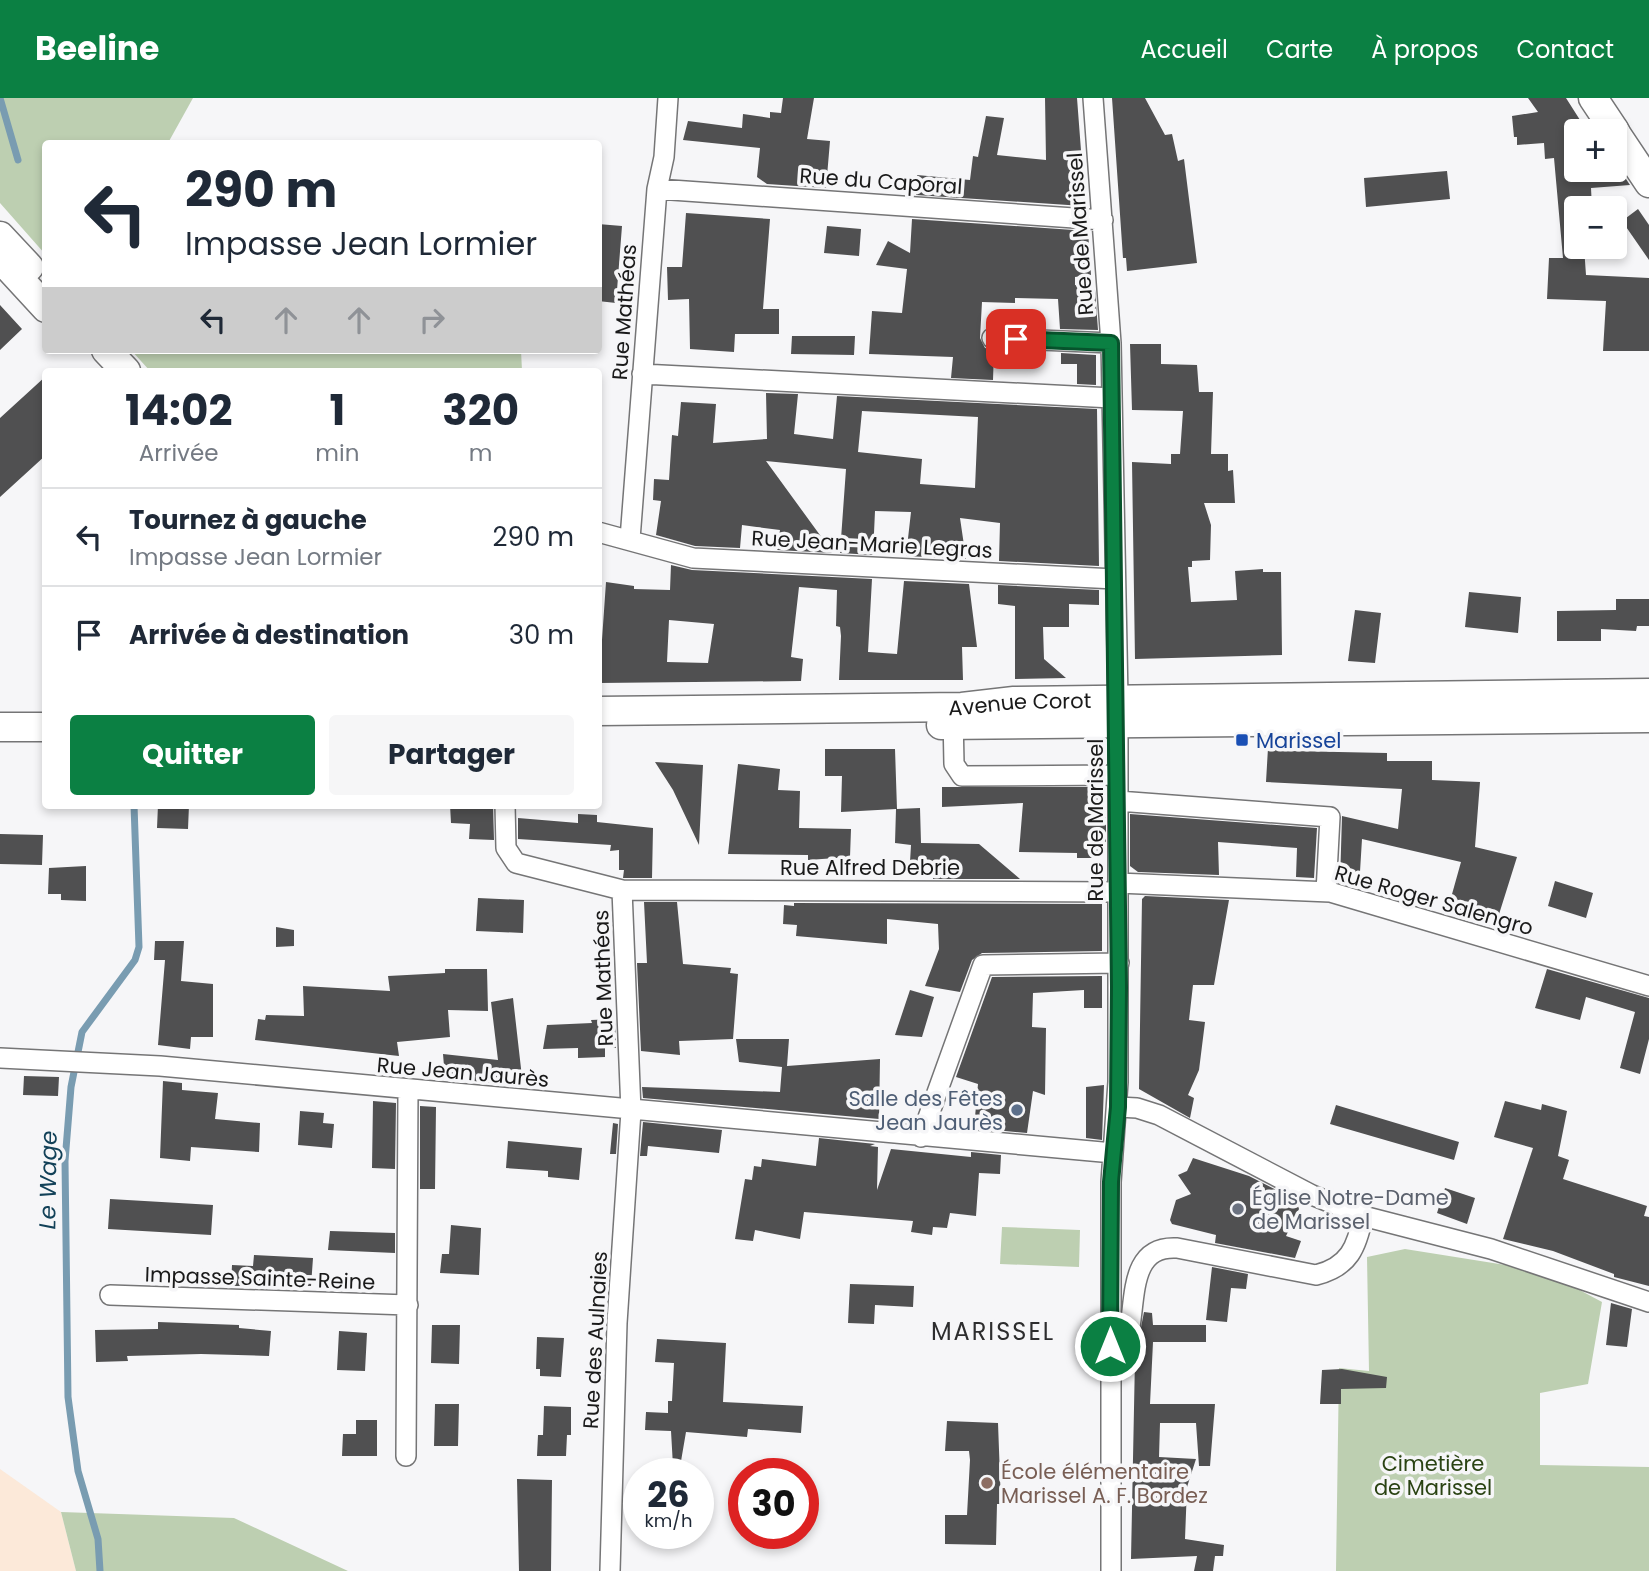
<!DOCTYPE html>
<html lang="fr">
<meta charset="utf-8">
<style>
:root{--surface:#fff;--page:#f6f6f7;--text:#1f2937;--muted:#747a83;--line:#e0e1e3;--accent:#0b8043}
body{margin:0;font-family:Poppins,sans-serif;background:var(--page);color:var(--text);height:100vh;display:flex;flex-direction:column;font-size:26px;white-space:nowrap}
*{box-sizing:border-box;margin:0}
p{font-size:23px;color:var(--muted)}
.icon{flex:none;width:38px;height:38px;fill:none;stroke:currentColor;stroke-width:2;stroke-linecap:round;stroke-linejoin:round}
.map{position:relative;flex:1;overflow:hidden}
.sheet{position:absolute;left:42px;top:270px;width:560px;height:441px;display:flex;flex-direction:column;background:var(--surface);border-radius:7px;box-shadow:0 4px 10px #0003}
.sheet>*{flex:none}
.banner{position:absolute;left:42px;top:42px;width:560px;height:214px;border-radius:7px;box-shadow:0 4px 10px #0003;background:#fff;color:var(--text);overflow:hidden}
.tools{position:absolute;left:1564px;top:21px;display:grid;gap:14px}
.tools a{display:grid;place-items:center;width:63px;height:63px;border-radius:7px;background:var(--surface);box-shadow:0 4px 10px #0003;font-size:35px}
.speed{position:absolute;left:623px;top:1360px;display:flex;gap:14px;font-size:35px;font-weight:700;text-align:center}
.speed>*{display:grid;place-content:center;width:91px;height:91px;border-radius:50%;background:var(--surface);box-shadow:0 4px 10px #0003;line-height:1}
.speed small{font-size:18px;font-weight:400}
.speed .limit{border:10px solid #d22;background:#fff;color:#111}
.pin{position:absolute;display:grid;place-items:center;width:60px;height:60px;color:#fff;margin:-30px;border-radius:14px;box-shadow:0 4px 10px #0006}
.me{position:absolute;width:77px;margin:-38px;rotate:0deg;stroke-linejoin:round;filter:drop-shadow(0 0 5px #0008)}
.turn{display:flex;align-items:center;gap:24px;height:147px;padding:0 28px;font-size:32px}
.turn .icon{width:91px;height:91px;stroke-width:2.5}
.turn b{display:block;font-size:49px;line-height:60px}
.lanes{display:flex;align-items:center;height:66px;padding:0 28px;background:#0003;justify-content:center;gap:35px;direction:ltr}
.lanes .off{opacity:.35}
.eta{display:flex;justify-content:space-evenly;align-items:center;height:119px;text-align:center}
.eta b{font-size:42px;font-weight:700;line-height:49px}
.button{display:flex;gap:14px;margin-top:auto;padding:14px 28px}
.button a{flex:1;height:80px;border-radius:7px;background:var(--accent);color:#fff;font-size:28px;font-weight:700;line-height:80px;text-align:center}
.button a+a{background:var(--page);color:var(--text)}
ul{padding:0;list-style:none}
li{display:flex;align-items:center;gap:21px;height:98px;padding:0 28px;border-top:2px solid var(--line)}
li div{flex:1}
li b{display:block;font-size:26px}
li em{font-style:normal}
header{display:flex;align-items:center;gap:42px;box-sizing:border-box;height:98px;padding:0 35px;background:var(--accent);color:#fff}
header strong{font-size:33px}
nav{display:flex;gap:38px;margin-inline-start:auto;font-size:24px}
.map>svg:first-child{display:block}
.industrial{fill:#fce9d9}
.green{fill:#bdcfb1}
.lines{fill:none;stroke-linecap:round;stroke-linejoin:round}
.stream{stroke:#799cb1;stroke-width:7}
.building{fill:#505051;fill-rule:evenodd}
.street-casing{stroke:#757576;stroke-width:22}
.secondary-casing{stroke:#757576;stroke-width:31}
.street{stroke:#fff;stroke-width:19}
.secondary{stroke:#fff;stroke-width:28}
.route-casing{stroke:#07532c;stroke-width:18}
.route{stroke:#0b8043;stroke-width:12}
.transit-dot{fill:#1a4fb4;stroke:#f6f6f8;stroke-width:2.5}
.service-dot{fill:#5c6f8a;stroke:#f6f6f8;stroke-width:2.5}
.worship-dot{fill:#6b7280;stroke:#f6f6f8;stroke-width:2.5}
.education-dot{fill:#8d6e63;stroke:#f6f6f8;stroke-width:2.5}
.labels{text-anchor:middle;dominant-baseline:central;stroke-width:7;stroke-linejoin:round;paint-order:stroke}
.street-label{font-size:21px;fill:#1a1a1a;stroke:#f6f6f8}
.transit-label{font-size:21px;fill:#164399;stroke:#f6f6f8;text-anchor:start}
.service-label{font-size:21px;fill:#4e5e75;stroke:#f6f6f8;text-anchor:end}
.worship-label{font-size:21px;fill:#5b616d;stroke:#f6f6f8;text-anchor:start}
.park-label{font-size:21px;fill:#2a4313;stroke:#f6f6f8}
.education-label{font-size:21px;fill:#785e54;stroke:#f6f6f8;text-anchor:start}
.water-label{font-size:23px;font-style:italic;fill:#124158;stroke:#f6f6f8}
.quarter-label{font-size:24px;letter-spacing:2px;fill:#2d2d2e;stroke:#f6f6f8}
</style>
<header>
<strong>Beeline</strong>
<nav><a>Accueil</a><a>Carte</a><a>À propos</a><a>Contact</a></nav>
</header>
<div class="map">
<svg width="1649" height="1473" viewBox="0 0 1649 1473">
<rect width="100%" height="100%" fill="#f6f6f8"/>
<path class="industrial" d="M0,1371l61,43 15,59h-76z"/>
<path class="green" d="M0,0h193l-25,45 -122,1 -1,110 -45,-51z
M131,252h390l1,21h-372z
M1002,1129l78,3 -1,37 -79,-3z
M1405,1151l139,22 58,31 -14,82 -48,9v72l109,2v104h-313l3,-203 30,3 -2,-114z
M61,1414l173,6 114,53h-272z"/>
<g class="lines">
<path class="stream" d="M0,0l18,62
M100,1473l-2,-32 -20,-68 -10,-74 -3,-236 6,-74 11,-55 53,-72 4,-13 -5,-142"/>
</g>
<path class="building" d="M783,0h31l-7,41 23,2 -4,47 -59,-4 -10,-7 3,-29 -77,-8 5,-19 54,7 1,-14 27,4v-6l11,1z
M1045,0h32l8,105 -2,3 -167,-11 1,-20 53,5 3,-24 5,1 8,-41 18,2 -7,37 49,5z
M1112,0h33l20,37 7,-1 6,27 6,-2 13,104 -70,8 -1,-13h-3z
M1528,0h38l21,33h-10v39h43l10,15 -39,3 1,20h-15v39h7l2,28 63,3v73h-46l3,-50 -59,-2 2,-41h14l-9,-100 -9,1 -1,-16 -27,2v-8h-3l-2,-21 26,-4z
M1447,73l3,28 -84,8 -2,-29z
M1638,111l11,16v35l-27,-39z
M686,115l84,6 -7,90h16v25h-44l-1,18 -44,-3 -1,-50 -21,1 -1,-33h15z
M912,121l176,12 3,44 -16,2v8l20,5 3,40 -38,-1 -2,-30 -43,-1v5l-33,-1 -2,36 5,10 9,2 -1,30 -42,-2 2,-21 -84,-3 3,-43 30,2 5,-44 -31,-4 12,-24 22,12z
M598,126l24,2 -6,77 -18,-2z
M827,128l34,3 -2,27 -35,-3z
M0,207l22,24 -22,21z
M792,238h63l-1,19 -63,-1z
M1130,246h31v20l36,1 2,27h14l-2,62h17v17l5,-1 2,33h-31l7,22 -1,35 -18,1v6h-4l3,35 46,-2 -2,-29 28,-2v3h18l1,83 -147,4 -3,-197 39,2v-10h9l3,-43 -51,-1z
M1061,255l35,2v30l-19,-1v-20h-16z
M46,278v79l-46,42v-79z
M766,295l32,1 -4,40 39,5 4,-43 260,13 2,157 -100,-5 1,-38 -40,-5 6,41 -60,-3 5,-44 -36,-1 -2,44 -33,-2 6,-84 -80,-8 67,92 -56,-3 3,-20 -38,-5 -2,23 -45,-2 -39,-11 5,-34 -8,-1 1,-21 15,1 3,-45 6,1 3,-34 35,2 -3,39 54,-4zM862,313l116,6 -3,71 -55,-4 2,-25 -64,-7z
M671,467l21,5 180,9 -4,73 29,2 7,-73 65,3 8,63h-15l1,33h-124l2,-44 -1,-9 -4,-1 1,-36 -38,-3 -8,70 12,2 -2,22 -202,2 7,-101 28,4v3l36,1zM669,522l45,4 -6,39 -41,-1z
M998,487l101,5v15l-30,-1v23h-26l1,32 22,19 -51,1v-73l-17,-2z
M1469,494l52,5 -3,36 -53,-6z
M1616,501h33v27h-12l-1,5 -35,-2v12h-44v-30l59,-1z
M1355,512l26,3 -6,50 -27,-2z
M1291,649l-1,4 97,2v8h45v19l48,2 -5,65 42,10 -22,70 -48,-15 14,-50 -99,-23 -3,49 -19,-6 2,-66 56,13 4,-40 -136,-7 2,-34z
M825,651h70l2,60 23,-1 1,35 58,1 41,35h-87l1,-16 -24,-1 1,-17 -16,-2 1,-34 -55,3 1,-36h-17z
M655,664l48,3 -4,80 -26,-55z
M738,666l42,5 -2,21 22,1 -1,37 52,1 -1,28 -42,3v-5l-80,-1z
M942,689h159v24l5,1v38l-5,-3v11h-24v-5l-58,-1 4,-49 -81,4z
M158,707h31l-1,24 -31,-1z
M450,707h43l1,35 -25,-1 1,-15 -19,-1z
M578,716l19,1v7l56,6 -1,50h-29l1,-8h-5v-20l-9,1 1,-6 -93,-6v-21l60,5z
M1130,716l187,14 -3,50 -18,-1 1,-29 -79,-6 1,33 -81,-3 -8,-6z
M0,736l43,1 -1,30 -42,-1z
M86,768v35l-25,-1v-6h-13l1,-26z
M1555,783l38,12 -7,25 -38,-12z
M1145,798l84,4 -15,85h-21l-4,35 16,2 -6,48 -11,25 6,3 -4,20 -51,-29 3,-190z
M478,800l46,2 -1,33 -47,-2z
M644,804h33l6,62 48,4 -1,5 8,1 -5,65 -54,2 1,14 -39,-4 -4,-88h10z
M794,805l308,1v47l-120,2 -10,7 -12,32 -35,-6 14,-37 -1,-25 -51,-5v25l-91,-8 1,-11 -14,-1 1,-19 10,1z
M276,829l18,3v16l-18,1z
M155,843h29l-3,40 32,3v53h-22l-1,12 -32,-4 7,-85h-11z
M445,871h42l1,42 -40,-1 2,27 -53,5 2,14 -144,-16 3,-21 7,1 1,-5 38,1 -1,-30 87,5 -2,-15 57,-3z
M1547,871l102,29v41l-9,35 -20,-6 15,-56 -49,-15 -6,23 -45,-12z
M1102,878v32h-18v-18l-51,3 -1,34 14,1 -1,67 -12,-4 -6,42 -53,-5 4,-44 -22,-7 36,-100z
M910,892l24,7 -12,40 -27,-2z
M513,900l10,88 -78,-8 -2,-24 55,6 -7,-58z
M615,921l1,29 -11,-2v11l-27,1v-10l-35,1 4,-24 45,-2 -1,-3z
M736,941h53l-2,27 93,-7 -1,60 -236,-21 -1,-11 138,5 2,-25 -43,-5z
M24,978l35,1 -1,19 -35,-1z
M163,983l19,2v7l36,3 -3,26 45,4 -1,29 -68,-5 -1,14 -30,-3z
M1104,987l-2,55 -16,-2v-51z
M373,1003l23,2 -1,66 -23,-1z
M1505,1003l36,9 1,-6 25,7 -9,45 11,4 -6,19 84,27 -3,10 5,1v69l-35,-9v-3l-61,-23 -50,-12 30,-91 -39,-11z
M1336,1007l123,37 -5,18 -124,-36z
M420,1008l16,1 -1,82h-15z
M300,1013l24,2 -1,10 11,1 -2,24 -34,-3z
M643,1024l79,8 -3,23 -71,-7 -1,10h-7z
M613,1025l5,1 -2,30h-6z
M819,1040l56,6 -5,2 8,1 -1,43 14,-41 80,8v-5l30,3 -1,19 -21,-1 -3,43 -26,-3 -3,15 -14,-1 -1,8 -21,-3 2,-11 -109,-9 -4,27 -45,-9 -2,11 -18,-2 10,-60 7,1 2,-14 7,1 1,-8 54,7z
M508,1043l74,7 -3,32 -31,-3v-6l-42,-3z
M1193,1060l56,18 47,24 3,9 -13,27 15,5 -6,17 -80,-15 1,-8 -44,-11 -2,-4 6,-20 15,-6 -13,-19 9,-4z
M1445,1090l30,10 -8,26 -30,-11z
M110,1101l103,6 -2,30 -103,-6z
M451,1127l30,3 -2,47 -39,-2 2,-19h7z
M330,1133l65,2v20l-67,-3z
M254,1157l59,3 -2,28h-80l1,-21 21,1z
M1212,1169l36,7 -2,15 -15,-1 -4,34 -21,-2z
M850,1186l64,2 -1,21 -38,-2 -1,19 -26,-1z
M1611,1205l21,6 -5,38 -21,-2z
M1144,1214l8,1 1,12h53v17h-53l-3,62h65l-5,62h-11l-3,-43h-36l-1,34 37,2 -9,28 -2,52 39,6 -1,11h-8l-2,15h-19l3,-15 -66,3 4,-201z
M158,1224l81,3v3l32,3 -2,25 -68,-2 -74,2 1,5 -32,1 -1,-32 63,-1z
M432,1227h28l-1,39 -28,-1z
M339,1233l28,2 -2,38 -28,-1z
M537,1239l27,1 -3,39 -21,-1v-7h-4z
M657,1241l69,4 -3,59 80,4 -2,27 -53,-4 -1,8 -61,-5 -6,35 -7,-1 -2,-35 -26,-1 1,-18 22,1v-12h4l2,-38 -19,-1z
M1342,1271l45,8 -1,11 -45,1v15h-21l2,-34z
M435,1306h24l-1,42h-24z
M544,1308l27,1v28h-4l-1,21h-29l1,-21h5z
M356,1322h21v36h-35l1,-22h13z
M947,1323l51,2 3,81h-4l-1,41 -51,-1v-29h22l3,-55 -1,-9h-24z
M517,1381l35,1 -1,91h-32z"/>
<g class="lines">
<g class="street-casing">
<path id="street" d="M1093,0l18,245 7,356v383l-7,100v389
M657,91l446,31
M992,240l119,5
M642,276l470,24
M598,434l95,26 422,21
M630,441l27,-350 7,-32 4,-59
M953,617l1,49 8,12 156,-1
M1118,703l212,16 -4,75
M505,707l1,43 10,15 106,27 9,221 -14,212 -7,248
M1118,785l212,9 319,94
M622,792l496,2
M0,960l160,8 953,87
M1118,1009l19,1 22,7 153,80 51,21 128,33 158,53
M921,1039l62,-172 136,-2
M110,1197l298,10
M1110,1276c6,-9 13,-18 16,-28 12,-36 -2,-101 51,-98l139,27c33,-8 41,-28 47,-59
M406,1358l2,-366"/>
</g>
<g class="secondary-casing">
<g id="secondary">
<path d="M1593,0l22,33"/>
<path d="M1615,34l34,51"/>
<path d="M0,138l29,31"/>
<path d="M0,160l46,50"/>
<path d="M106,252l20,21"/>
<path id="s1" d="M598,613l364,-4 52,-6 635,-8"/>
<path d="M941,627l708,-7"/>
<path d="M0,629h46"/>
</g>
</g>
<use href="#street" class="street"/>
<use href="#secondary" class="secondary"/>
</g>
<g class="lines">
<g class="route-casing">
<path id="route" d="M1016,241l95,4 8,644 -1,120 -7,75 -1,164"/>
</g>
<use href="#route" class="route"/>
</g>
<rect class="transit-dot" x="1235" y="635" width="14" height="14" rx="3.5"/>
<circle class="service-dot" cx="1017" cy="1012" r="7"/>
<circle class="worship-dot" cx="1238" cy="1111" r="7"/>
<circle class="education-dot" cx="987" cy="1385" r="7"/>
<g class="labels">
<g class="street-label">
<text transform="translate(881 83) rotate(4)">Rue du Caporal</text>
<text transform="translate(1080 136) rotate(-94)">Rue de Marissel</text>
<text transform="translate(624 214) rotate(-86)">Rue Mathéas</text>
<text transform="translate(872 446) rotate(3)">Rue Jean-Marie Legras</text>
<text stroke="none"><textPath href="#s1" startOffset="422">Avenue Corot</textPath></text>
<text transform="translate(1095 722) rotate(-90)">Rue de Marissel</text>
<text x="870" y="769">Rue Alfred Debrie</text>
<text transform="translate(1434 802) rotate(16)">Rue Roger Salengro</text>
<text transform="translate(603 880) rotate(-92)">Rue Mathéas</text>
<text transform="translate(463 974) rotate(5)">Rue Jean Jaurès</text>
<text transform="translate(260 1180) rotate(2)">Impasse Sainte-Reine</text>
<text transform="translate(595 1242) rotate(-87)">Rue des Aulnaies</text>
</g>
<g class="transit-label">
<text x="1256" y="642">Marissel</text>
</g>
<g class="service-label">
<text x="1003" y="1000">Salle des Fêtes<tspan x="1003" dy="24">Jean Jaurès</tspan></text>
</g>
<g class="worship-label">
<text x="1252" y="1099">Église Notre-Dame<tspan x="1252" dy="24">de Marissel</tspan></text>
</g>
<g class="park-label">
<text x="1433" y="1365">Cimetière<tspan x="1433" dy="24">de Marissel</tspan></text>
</g>
<g class="education-label">
<text x="1001" y="1373">École élémentaire<tspan x="1001" dy="24">Marissel A. F. Bordez</tspan></text>
</g>
<g class="water-label">
<text transform="translate(48 1082) rotate(-89)">Le Wage</text>
</g>
<g class="quarter-label">
<text x="993" y="1233">MARISSEL</text>
</g>
</g>
</svg>
<div class="tools">
<a>+</a>
<a>−</a>
</div>
<div class="speed"><div>26<small>km/h</small></div><div class="limit">30</div></div>
<div class="pin" style="left:1016px;top:241px;background:#d93025"><svg class="icon" aria-label="arrive" viewBox="0 0 24 24"><path d="M6 21V4h12l-3 4 3 4H6"/></svg></div>
<svg class="me" style="left:1110px;top:1248px" viewBox="-20 -20 40 40"><circle r="17" fill="#0b8043" stroke="#fff" stroke-width="3"/><path d="M0-11L8 9 0 5-8 9z" fill="#fff"/></svg>
<div class="banner">
<div class="turn"><svg class="icon" aria-label="left" viewBox="0 0 24 24"><path d="M17 20v-9H6M10 6l-5 5 5 5"/></svg><div><b>290 m</b>Impasse Jean Lormier</div></div>
<div class="lanes"><svg class="icon" aria-label="left" viewBox="0 0 24 24"><path d="M17 20v-9H6M10 6l-5 5 5 5"/></svg><svg class="icon off" aria-label="ahead" viewBox="0 0 24 24"><path d="M12 20V5M6 11l6-6 6 6"/></svg><svg class="icon off" aria-label="ahead" viewBox="0 0 24 24"><path d="M12 20V5M6 11l6-6 6 6"/></svg><svg class="icon off" aria-label="right" viewBox="0 0 24 24"><path d="M7 20v-9h11M14 6l5 5-5 5"/></svg></div>
</div>
<section class="sheet">
<div class="eta">
<div><b>14:02</b><p>Arrivée</p></div>
<div><b>1</b><p>min</p></div>
<div><b>320</b><p>m</p></div>
</div>
<ul>
<li><svg class="icon" aria-label="left" viewBox="0 0 24 24"><path d="M17 20v-9H6M10 6l-5 5 5 5"/></svg><div><b>Tournez à gauche</b><p>Impasse Jean Lormier</p></div><em>290 m</em></li>
<li><svg class="icon" aria-label="arrive" viewBox="0 0 24 24"><path d="M6 21V4h12l-3 4 3 4H6"/></svg><div><b>Arrivée à destination</b></div><em>30 m</em></li>
</ul>
<div class="button"><a>Quitter</a><a>Partager</a></div>
</section>
</div>
